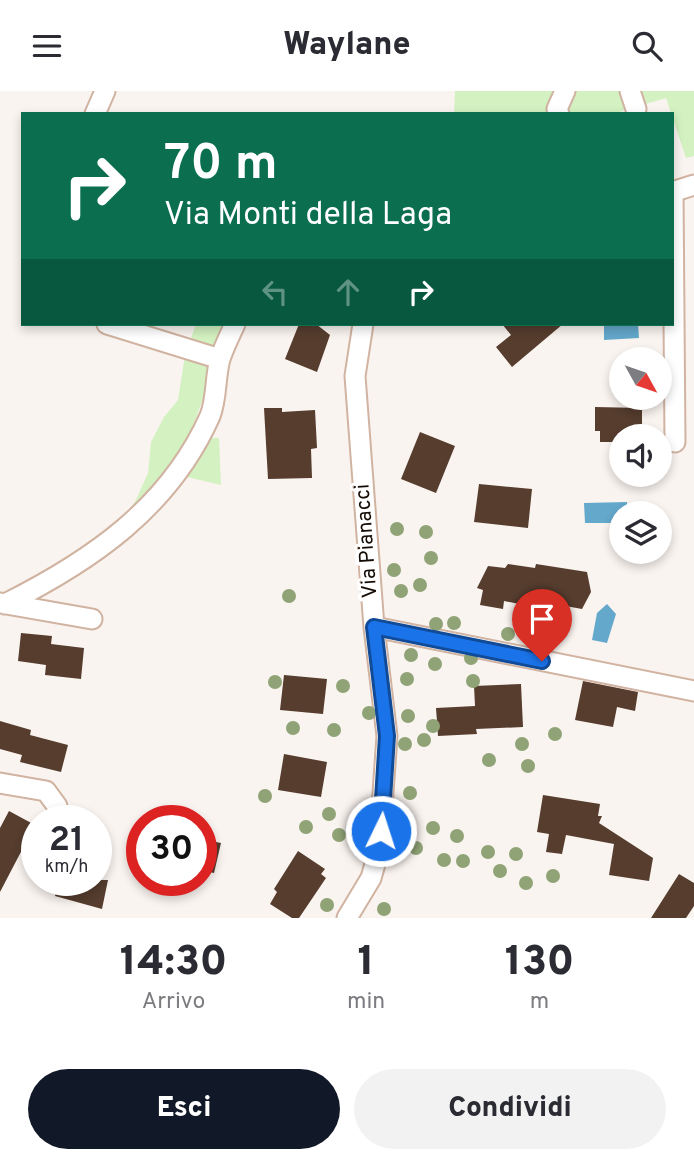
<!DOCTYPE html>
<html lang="it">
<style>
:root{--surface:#fff;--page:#f2f2f3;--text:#2b2b33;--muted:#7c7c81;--accent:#111827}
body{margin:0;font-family:Overpass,sans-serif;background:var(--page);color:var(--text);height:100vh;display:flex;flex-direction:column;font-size:26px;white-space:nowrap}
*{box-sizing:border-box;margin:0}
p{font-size:23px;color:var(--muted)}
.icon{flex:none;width:38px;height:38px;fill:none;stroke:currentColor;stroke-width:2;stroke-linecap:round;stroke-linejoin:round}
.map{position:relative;height:827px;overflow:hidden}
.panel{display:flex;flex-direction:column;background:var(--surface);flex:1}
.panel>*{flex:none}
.hud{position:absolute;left:21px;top:21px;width:653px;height:214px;border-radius:0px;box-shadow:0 4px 10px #0003;background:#0b6e4f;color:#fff;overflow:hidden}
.needle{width:46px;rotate:130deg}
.buttons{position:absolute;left:609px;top:256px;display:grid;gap:14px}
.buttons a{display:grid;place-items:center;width:63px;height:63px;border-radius:50%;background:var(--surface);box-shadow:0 4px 10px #0003;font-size:35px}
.speed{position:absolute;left:21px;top:714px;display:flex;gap:14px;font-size:35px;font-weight:700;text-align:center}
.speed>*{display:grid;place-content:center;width:91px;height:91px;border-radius:50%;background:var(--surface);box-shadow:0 4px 10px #0003;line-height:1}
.speed small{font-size:18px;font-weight:400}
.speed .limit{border:10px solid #d22;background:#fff;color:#111}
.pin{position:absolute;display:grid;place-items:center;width:60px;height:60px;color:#fff;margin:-72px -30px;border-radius:50% 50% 50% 0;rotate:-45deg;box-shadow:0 0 7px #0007}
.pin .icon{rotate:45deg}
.me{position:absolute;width:77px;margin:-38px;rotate:4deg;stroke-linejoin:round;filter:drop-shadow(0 0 5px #0008)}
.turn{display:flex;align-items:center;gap:24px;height:147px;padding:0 28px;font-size:32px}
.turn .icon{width:91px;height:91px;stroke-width:2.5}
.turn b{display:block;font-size:49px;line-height:60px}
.lanes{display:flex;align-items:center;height:66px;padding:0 28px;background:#0003;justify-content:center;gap:35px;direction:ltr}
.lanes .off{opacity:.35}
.eta{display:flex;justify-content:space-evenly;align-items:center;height:119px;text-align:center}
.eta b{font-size:42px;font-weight:800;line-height:49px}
.action{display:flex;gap:14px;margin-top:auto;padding:14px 28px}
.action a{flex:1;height:80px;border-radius:42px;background:var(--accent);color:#fff;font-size:28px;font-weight:800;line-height:80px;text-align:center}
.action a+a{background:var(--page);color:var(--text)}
header{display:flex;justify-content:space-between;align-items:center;height:91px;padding:0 28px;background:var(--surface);font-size:32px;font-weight:800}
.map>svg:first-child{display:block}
.green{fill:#d3f1c1}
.water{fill:#64a8cb}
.building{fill:#563d2e}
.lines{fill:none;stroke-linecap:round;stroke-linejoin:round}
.minor-casing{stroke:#d1b3a1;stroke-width:23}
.minor{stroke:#fff;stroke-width:19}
.tree{fill:#8fa376}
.route-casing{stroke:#114b97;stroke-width:18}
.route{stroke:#1a73e8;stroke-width:12}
.labels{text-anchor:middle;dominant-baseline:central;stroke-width:7;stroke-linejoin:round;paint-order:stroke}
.street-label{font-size:21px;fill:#150b05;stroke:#fff}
</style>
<header><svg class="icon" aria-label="menu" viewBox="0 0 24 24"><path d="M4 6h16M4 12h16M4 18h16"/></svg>Waylane<svg class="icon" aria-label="search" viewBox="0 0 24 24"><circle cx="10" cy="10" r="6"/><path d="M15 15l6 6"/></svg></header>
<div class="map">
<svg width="694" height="827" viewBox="0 0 694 827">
<rect width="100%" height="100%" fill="#faf4f0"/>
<path class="green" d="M455,0h239v65l-8,2 -20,-60 -54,16h-158z
M196,233h34l-41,113 30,1 2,47 -38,-9 -27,30 -42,26 22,-32 12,-27 3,-31 13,-25 14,-17 7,-45z"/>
<path class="water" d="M604,233h34l1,14 -35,2z
M627,411v11h-6v10h-36l-1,-20z
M607,513l9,10 -9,29 -15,-3 5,-27z"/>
<path class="building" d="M299,233h17l14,11 -13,37 -32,-13z
M502,233h61l-51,43 -16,-20 15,-12z
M595,316l47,1v28h-21v6h-21v-11h-5z
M264,317h18v4l33,-2 2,38 -6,1 1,29 -44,1z
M420,341l35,14 -19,47 -35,-14z
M479,393l53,5 -4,39 -54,-6z
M508,473l27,4 1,-4 51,8 4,20 -9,17 -44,-8 -3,6 -31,-6 -1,8 -23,-4 3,-15 -6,-2 11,-22 17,2z
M21,542l31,3 -1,8 33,4 -3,31 -36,-4 1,-10 -28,-4z
M284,584l43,4 -4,35 -43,-4z
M583,590l55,11 -3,19 -18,-4 -4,20 -38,-7z
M521,593l2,43 -47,2 1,5 -39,2 -2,-28 39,-2 -1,-20z
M0,630l31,9 -1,5 38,10 -7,27 -41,-10 2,-7 -22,-6z
M284,663l43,8 -6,35 -43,-7z
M543,704l57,9 -2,12h4l-3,7 54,35 -4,23 -40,-6 5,-31 -48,-9 -4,19 -16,-2 3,-18 -12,-2z
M9,720l26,14 -35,67v-64z
M201,748l20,4 -7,30 -13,-3z
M298,760l27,18 -4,5 5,4 -27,40h-7l-22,-14 7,-12 -3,-3z
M679,783l15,9v23l-8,12h-35z
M59,789h49l-6,29 -47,-13z"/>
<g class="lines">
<g class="minor-casing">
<path id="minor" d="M630,0l6,18
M95,23l10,-23
M559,23l-2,-5 8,-18
M672,101l22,-7
M673,101l2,250
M107,233l113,35
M1,512l91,16
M5,513c86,-43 164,-96 205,-188 7,-17 5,-39 10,-57 4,-12 10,-24 15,-35
M374,536l320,64
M0,692l46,8 11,15
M347,827l24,-40 8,-28 8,-114 -13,-109 -19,-251 8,-52"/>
</g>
<use href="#minor" class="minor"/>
</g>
<g class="tree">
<circle cx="397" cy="438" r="7"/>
<circle cx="426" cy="441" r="7"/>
<circle cx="431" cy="467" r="7"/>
<circle cx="394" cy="479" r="7"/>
<circle cx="420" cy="494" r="7"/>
<circle cx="401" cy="500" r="7"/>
<circle cx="289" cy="505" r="7"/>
<circle cx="545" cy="522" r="7"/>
<circle cx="454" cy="532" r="7"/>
<circle cx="436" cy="533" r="7"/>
<circle cx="508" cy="543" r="7"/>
<circle cx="411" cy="564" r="7"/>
<circle cx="471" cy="567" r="7"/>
<circle cx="435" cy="573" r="7"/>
<circle cx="407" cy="588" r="7"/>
<circle cx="473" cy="590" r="7"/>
<circle cx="275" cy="591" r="7"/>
<circle cx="343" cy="595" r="7"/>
<circle cx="369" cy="622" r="7"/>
<circle cx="408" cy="625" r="7"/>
<circle cx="433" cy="635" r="7"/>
<circle cx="293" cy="637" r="7"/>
<circle cx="334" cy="639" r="7"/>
<circle cx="555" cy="643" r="7"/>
<circle cx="424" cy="649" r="7"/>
<circle cx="405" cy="653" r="7"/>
<circle cx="522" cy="653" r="7"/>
<circle cx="489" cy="669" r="7"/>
<circle cx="528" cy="675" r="7"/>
<circle cx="410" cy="702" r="7"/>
<circle cx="265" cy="705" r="7"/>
<circle cx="329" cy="723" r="7"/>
<circle cx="306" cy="736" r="7"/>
<circle cx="433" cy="737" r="7"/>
<circle cx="339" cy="744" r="7"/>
<circle cx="457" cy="745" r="7"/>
<circle cx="358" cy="746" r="7"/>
<circle cx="416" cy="757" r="7"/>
<circle cx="488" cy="761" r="7"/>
<circle cx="516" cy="763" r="7"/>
<circle cx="444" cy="769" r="7"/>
<circle cx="463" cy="770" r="7"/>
<circle cx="500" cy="780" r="7"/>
<circle cx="553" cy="785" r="7"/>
<circle cx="526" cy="792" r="7"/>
<circle cx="327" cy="814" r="7"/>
<circle cx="384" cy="818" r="7"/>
</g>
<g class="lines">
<g class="route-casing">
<path id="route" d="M381,740l6,-95 -13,-109 168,34"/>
</g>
<use href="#route" class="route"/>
</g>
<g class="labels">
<g class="street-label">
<text transform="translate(367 450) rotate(-94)">Via Pianacci</text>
</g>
</g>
</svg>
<div class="buttons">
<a><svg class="needle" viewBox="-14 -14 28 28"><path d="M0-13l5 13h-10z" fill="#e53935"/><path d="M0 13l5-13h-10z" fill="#7c7c81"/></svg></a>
<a><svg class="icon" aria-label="sound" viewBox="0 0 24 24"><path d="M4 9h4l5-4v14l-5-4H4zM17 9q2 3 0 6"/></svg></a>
<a><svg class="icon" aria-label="layers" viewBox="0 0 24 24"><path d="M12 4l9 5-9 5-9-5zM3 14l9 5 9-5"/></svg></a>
</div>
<div class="speed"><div>21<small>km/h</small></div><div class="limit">30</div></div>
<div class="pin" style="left:542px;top:570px;background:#d93025"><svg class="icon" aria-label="arrive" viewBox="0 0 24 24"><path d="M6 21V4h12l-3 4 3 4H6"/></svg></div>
<svg class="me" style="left:381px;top:740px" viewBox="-20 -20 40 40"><circle r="17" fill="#1a73e8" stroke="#fff" stroke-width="3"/><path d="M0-11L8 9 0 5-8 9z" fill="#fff"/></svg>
<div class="hud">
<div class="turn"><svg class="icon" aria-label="right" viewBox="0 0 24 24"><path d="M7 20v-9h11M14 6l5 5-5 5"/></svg><div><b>70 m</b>Via Monti della Laga</div></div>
<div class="lanes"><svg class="icon off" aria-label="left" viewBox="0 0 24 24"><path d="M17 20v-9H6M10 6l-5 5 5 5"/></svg><svg class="icon off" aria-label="ahead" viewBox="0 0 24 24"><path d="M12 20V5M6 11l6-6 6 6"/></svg><svg class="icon" aria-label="right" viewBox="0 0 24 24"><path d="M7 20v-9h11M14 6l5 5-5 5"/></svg></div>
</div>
</div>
<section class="panel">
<div class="eta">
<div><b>14:30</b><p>Arrivo</p></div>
<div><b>1</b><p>min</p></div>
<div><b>130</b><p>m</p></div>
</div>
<div class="action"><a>Esci</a><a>Condividi</a></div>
</section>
